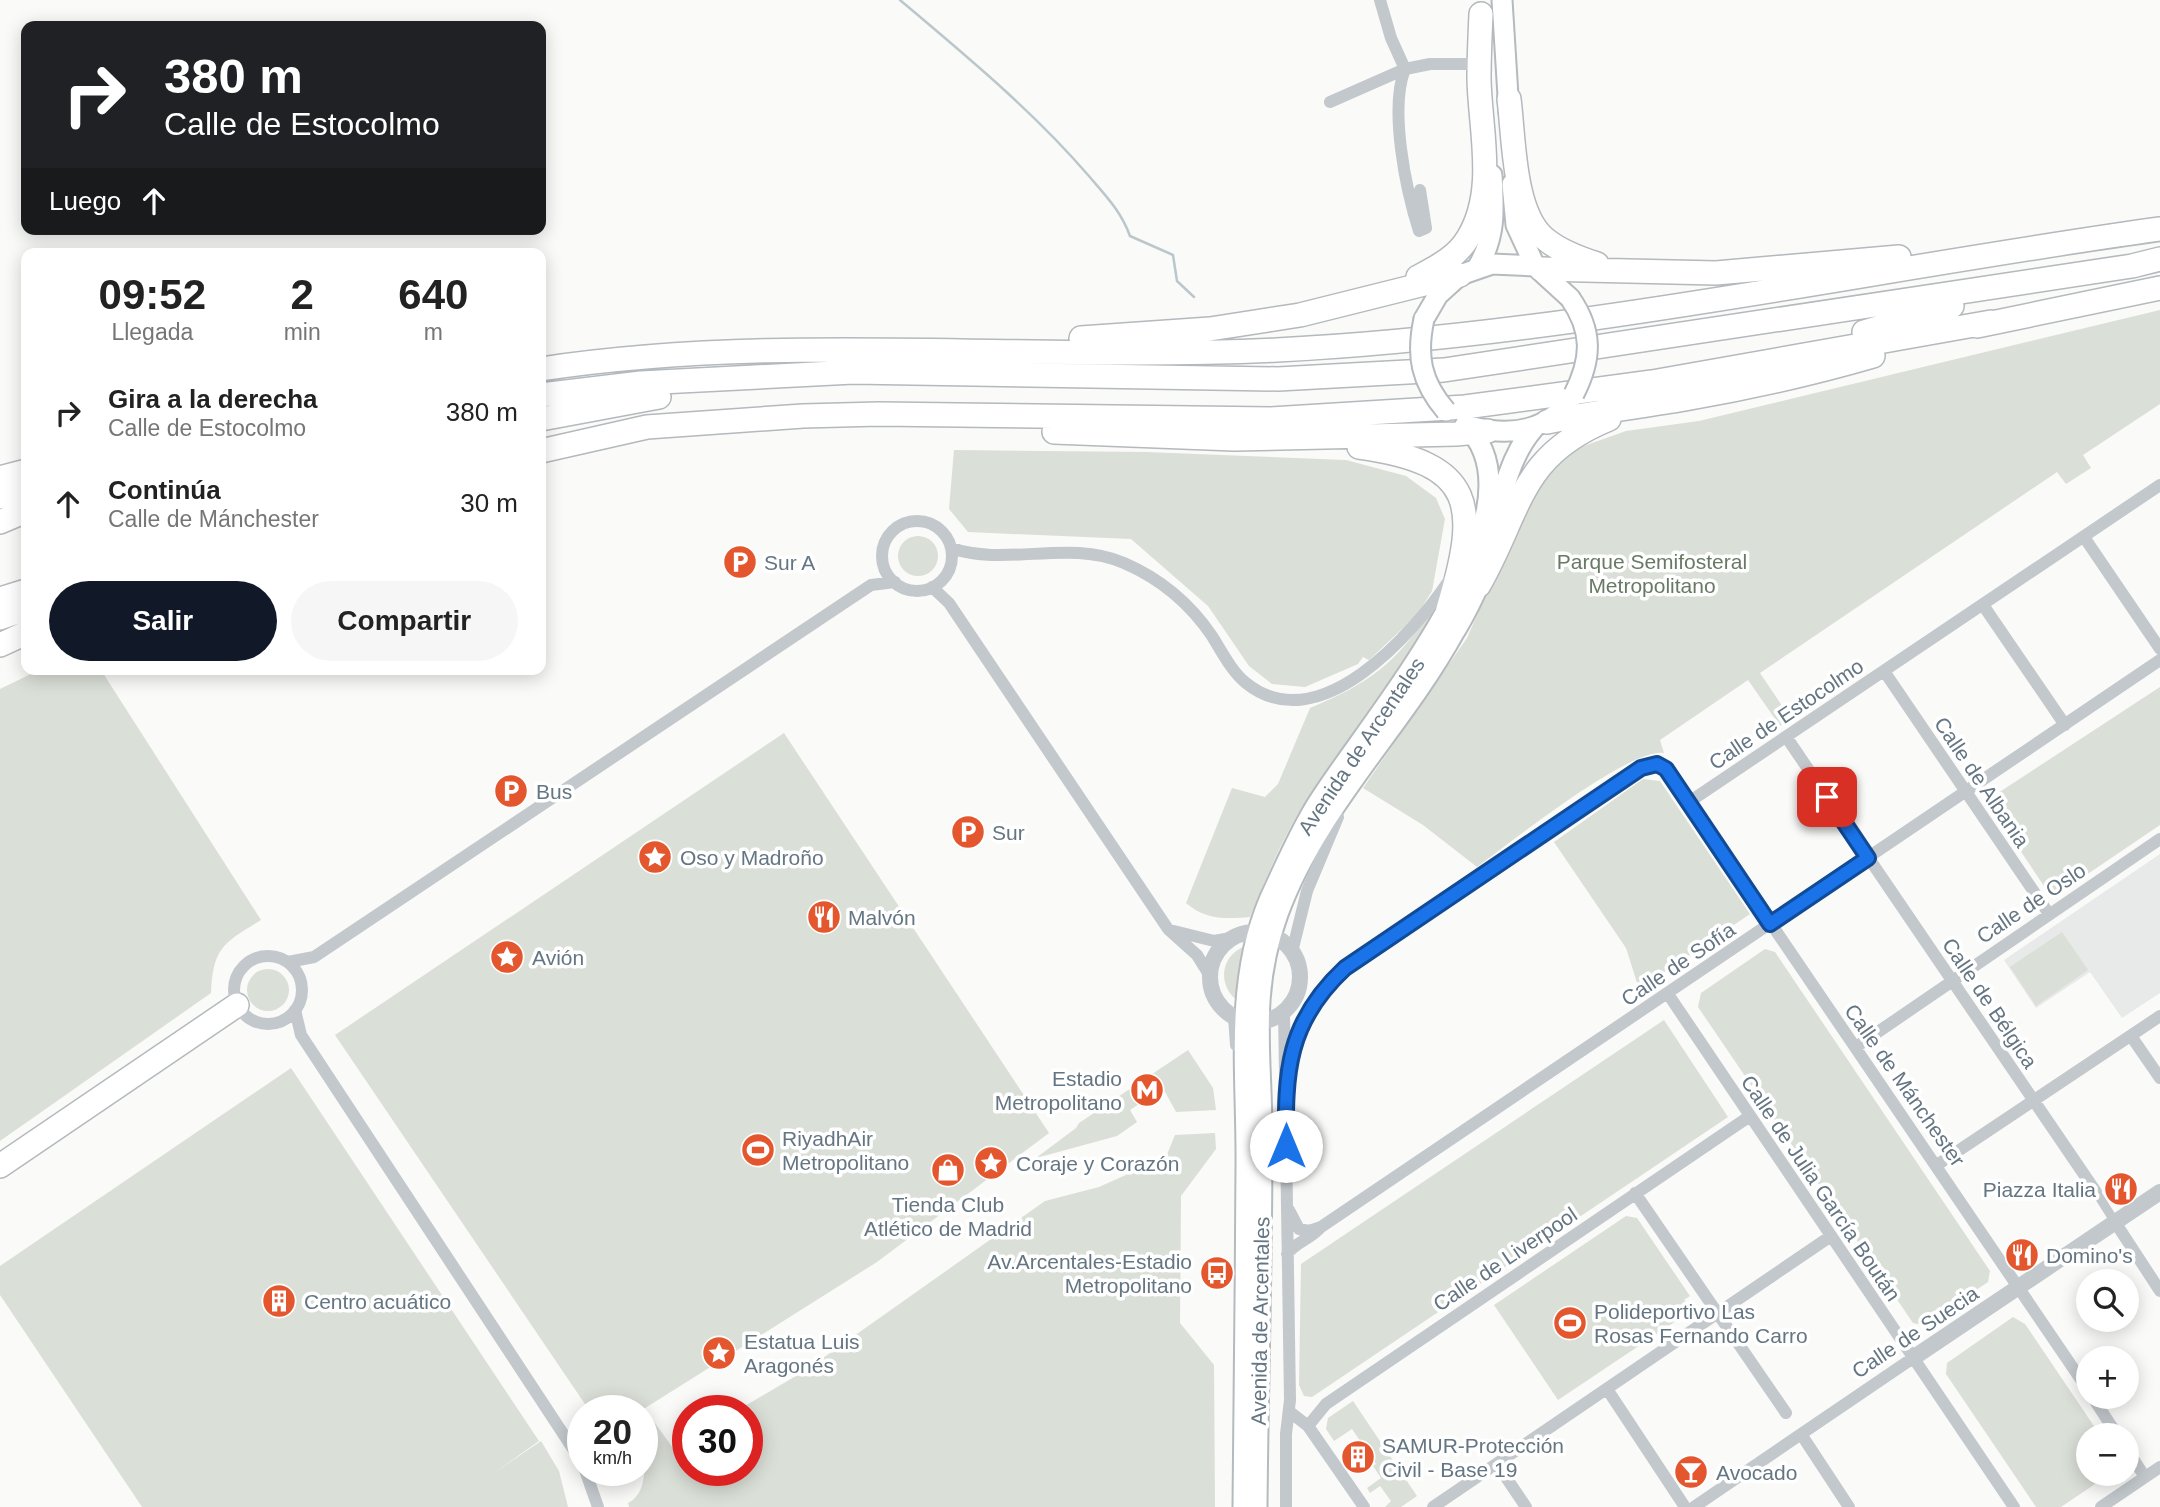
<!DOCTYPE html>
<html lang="es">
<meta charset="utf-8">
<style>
:root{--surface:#fff;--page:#f6f6f6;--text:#222;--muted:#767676;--accent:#111827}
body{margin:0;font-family:Arial,sans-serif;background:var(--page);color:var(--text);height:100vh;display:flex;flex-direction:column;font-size:26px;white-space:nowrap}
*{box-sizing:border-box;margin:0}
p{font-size:23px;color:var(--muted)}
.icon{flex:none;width:38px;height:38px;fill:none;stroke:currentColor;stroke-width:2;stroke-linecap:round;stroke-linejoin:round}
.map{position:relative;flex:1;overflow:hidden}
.sheet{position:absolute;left:21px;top:248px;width:525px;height:427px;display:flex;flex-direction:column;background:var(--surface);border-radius:14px;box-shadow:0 4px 18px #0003}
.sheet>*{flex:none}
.top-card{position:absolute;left:21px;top:21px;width:525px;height:214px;border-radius:14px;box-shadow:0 4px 18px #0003;background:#202124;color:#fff;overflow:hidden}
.buttons{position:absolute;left:2076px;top:1269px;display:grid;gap:14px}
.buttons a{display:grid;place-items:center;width:63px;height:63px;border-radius:50%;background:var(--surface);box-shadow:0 4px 18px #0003;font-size:35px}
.speed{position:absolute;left:567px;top:1395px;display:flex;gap:14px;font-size:35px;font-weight:700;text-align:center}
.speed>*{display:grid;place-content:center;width:91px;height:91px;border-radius:50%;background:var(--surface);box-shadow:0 4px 18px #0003;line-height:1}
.speed small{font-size:18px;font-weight:400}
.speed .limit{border:10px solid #d22;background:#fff;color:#111}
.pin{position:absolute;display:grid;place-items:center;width:60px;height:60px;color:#fff;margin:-30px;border-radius:14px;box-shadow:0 4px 10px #0006}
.me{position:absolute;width:77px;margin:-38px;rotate:0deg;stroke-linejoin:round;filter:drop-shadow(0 0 5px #0008)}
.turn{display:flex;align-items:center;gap:24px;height:147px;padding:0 28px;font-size:32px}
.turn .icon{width:91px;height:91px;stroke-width:2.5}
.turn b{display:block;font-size:49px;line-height:60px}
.then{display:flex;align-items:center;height:66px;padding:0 28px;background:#0003;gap:14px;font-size:26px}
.eta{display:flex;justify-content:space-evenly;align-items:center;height:119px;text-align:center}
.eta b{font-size:42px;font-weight:800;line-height:49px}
.cta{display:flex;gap:14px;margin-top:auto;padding:14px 28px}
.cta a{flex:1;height:80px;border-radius:42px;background:var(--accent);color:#fff;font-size:28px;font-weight:800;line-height:80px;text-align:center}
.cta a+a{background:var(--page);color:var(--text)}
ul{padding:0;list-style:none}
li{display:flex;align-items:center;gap:21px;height:91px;padding:0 28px}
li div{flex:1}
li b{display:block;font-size:26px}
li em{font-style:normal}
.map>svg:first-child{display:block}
.built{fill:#e8e9e9}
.green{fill:#dadfd7}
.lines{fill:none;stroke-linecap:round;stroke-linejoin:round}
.stream{stroke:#bbc7cb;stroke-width:2.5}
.primary-casing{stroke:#b5babe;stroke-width:23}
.motorway-casing{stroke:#b4b9bd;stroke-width:26}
.pedestrian{stroke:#c3c8cc;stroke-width:9}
.minor{stroke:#c3c8cc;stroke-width:12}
.tertiary{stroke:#c3c8cc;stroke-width:16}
.primary{stroke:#fff;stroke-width:19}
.motorway{stroke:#fff;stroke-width:23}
.primary-bridge-casing{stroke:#b5babe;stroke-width:23;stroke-linecap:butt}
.primary-bridge{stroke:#fff;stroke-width:19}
.route-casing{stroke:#114b97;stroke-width:18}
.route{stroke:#1a73e8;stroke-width:12}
.labels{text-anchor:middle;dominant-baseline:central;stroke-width:7;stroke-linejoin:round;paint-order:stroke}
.park-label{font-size:21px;fill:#687a64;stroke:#fff}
.poi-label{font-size:21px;fill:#657683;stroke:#fff;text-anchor:start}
.street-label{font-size:21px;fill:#657683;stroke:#fff}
</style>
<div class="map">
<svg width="2160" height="1507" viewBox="0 0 2160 1507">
<rect width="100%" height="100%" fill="#fafaf8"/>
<path class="built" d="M2160,854v139l-38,25 -32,-46 -54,36 -32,-48z"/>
<path class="green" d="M2160,310v94l-77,51 8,13 -25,16 -9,-12 -297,201 31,46 -11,7 -32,-46 -88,60 4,13c-34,-6 -154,90 -187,114l-54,-42 -60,-37 104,-150 55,-127 42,-58 62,-22 73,-10z
M954,450l192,2 200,8 60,16 30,22 9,21 -13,72 -15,24 -48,45 -6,-3 -5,7 -53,23 -33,-3 -23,-18 -41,-60 -77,-67 -163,-7 -19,-23z
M898 556a20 20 0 1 1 40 0a20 20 0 1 1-40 0Z
M1430,612l5,3c-35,65 -84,120 -126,181 -25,38 -42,80 -59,121 -24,2 -45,3 -64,-14l46,-115 33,9 13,-13 32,-76c58,-24 85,-44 120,-96z
M39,670h62l160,250c-37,23 -48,27 -50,73l-211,148v-452z
M2160,687v138l-99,67 -15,-3 -55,-82 1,-10z
M784,733l265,400 -172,129 -235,148h-53l-254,-375z
M1643,779l17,2 90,133 -111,75 -13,-41 -72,-106z
M2062,932l26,38 -52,36 -26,-39z
M1246,946l-8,55c-22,-16 -17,-47 8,-55z
M1765,949l10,3 215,319 -2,11 -64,43 -11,-2 -215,-316 3,-14z
M247 990a21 21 0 1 1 42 0a21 21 0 1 1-42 0Z
M1664,1020l64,97 -416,280 -8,-1 -5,-11 2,-121z
M1188,1050l25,38 3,22 -40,2 -13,-24 -33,22 7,12 -20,14 -81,22 40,-30 3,-5z
M291,1068l248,373 -45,32 47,-32 18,30 9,36h-426l-142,-212v-29z
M1215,1133l1,16 -35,47 -1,127 34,42 1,142h-586l-1,-4c25,-13 14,-53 14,-78l8,-9 25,35 13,-8v27h59v-60h-9l68,-40 239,-169 54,-14 67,-30 9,-22z
M1626,1216l11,2 53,78 -6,4 3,4 -15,10 4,7 -118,79 -64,-95z
M2013,1317l12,7 75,111h-12v39h22l-49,33h-25l-90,-133 1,-11z
M1353,1401l64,95 -16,11h-16l6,-6 -11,-15 -10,7 -3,-5 14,-10 -8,-12 3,-2 -24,-35 -18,12 -8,-12 2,-11z"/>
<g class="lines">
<path class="stream" d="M900,0c65,55 132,110 188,175 17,20 33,36 42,61l43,19 4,26 17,16"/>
<g class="primary-casing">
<path id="primary" d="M1502,0l7,112
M1512,184l4,41 19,41
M1477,268c19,-31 17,-58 15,-93
M1424,319l14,-24 22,-20 32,-11 43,2 35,32
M1473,427c40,10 78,3 101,-33
M1243,1507c2,-114 2,-228 3,-342 1,-93 -14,-191 29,-278 12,-26 24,-53 39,-78 45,-77 243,-298 151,-384
M1257,1507c1,-121 5,-243 5,-364 1,-83 -14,-147 16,-229 39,-107 123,-185 177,-283 9,-14 17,-31 24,-46 19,-50 19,-116 55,-157"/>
</g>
<g class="motorway-casing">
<path id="motorway" d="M1509,99c5,39 4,112 35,139 15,13 34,20 53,26
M1541,269l175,4 183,-16
M1418,277c19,-10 39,-20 50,-39 29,-47 12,-108 11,-159 0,-22 1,-43 2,-65
M1977,326l183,-38
M1864,332l88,-26
M1081,338l129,-9 90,-14 160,-40
M541,369c244,-37 490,-7 736,-19 297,-15 588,-80 883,-121
M541,395l100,-12 212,-11 425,7 166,-9 688,-104 28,-7
M541,419l118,-22
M1547,422c46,-10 92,-15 138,-23 63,-11 126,-25 188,-43
M1054,432l180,7 222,-5 32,-3
M1359,447c118,16 120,59 89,162
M541,451l106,-24 156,-11 76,-2 392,5 194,-12 187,-25 339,-60
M0,478l26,-7
M0,497l26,-10
M0,522l26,-11
M1479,585c43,-75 39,-129 130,-166
M0,599l26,-8
M0,618l26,-9
M0,645l26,-12
M0,1166l237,-161"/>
</g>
<path class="pedestrian" d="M2096,1192l19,30"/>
<path class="minor" d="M1380,0l11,38 14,31 25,-5h42
M1405,69c-16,40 1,121 14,162l7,-3 -6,-38
M1330,102l75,-33
M882 556a35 35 0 1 1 70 0a35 35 0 1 1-70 0Z
M2084,537l76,112
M951,548c56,19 117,-9 173,15 37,16 65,39 88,73 10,16 20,36 34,47 73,59 168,-50 204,-104
M932,587l17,16 219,326 29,26 13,21
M1983,605l82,120
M1884,671l165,243
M1787,738l309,454
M1689,802l471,-317
M1174,931l40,10 17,-3
M1292,952l15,-61 31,-74
M234 990a34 34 0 1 1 68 0a34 34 0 1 1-68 0Z
M288,962l26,-5 557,-372 24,-3
M1668,994l346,513
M295,1010l6,25 282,429
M1284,1011l6,389 -4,34v73
M1234,1017l2,28
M2131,1036l29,42
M1856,1047l304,-208
M1286,1087c9,-54 18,-81 59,-119l296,-200 16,-4 9,5 422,621
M1937,1165l223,-149
M1635,1193l151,220
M1289,1210l10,19 10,2 12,-4
M2115,1222l45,69
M1287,1254c9,-12 24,-15 34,-27l839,-567
M1607,1389l78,118
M2092,1396l25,39
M1290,1412l18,14 56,81
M1308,1426l18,-22 424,-288
M1801,1434l48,73
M2126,1448l19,29
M1497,1464l29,43
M585,1470l13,37
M1433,1507l398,-271
M1694,1507l219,-149
M2101,1507l59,-40"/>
<path class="tertiary" d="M1210 977a45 45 0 1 1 90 0a45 45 0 1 1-90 0Z
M1913,1358l247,-166"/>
<use href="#primary" class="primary"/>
<use href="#motorway" class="motorway"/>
<g class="primary-bridge-casing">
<path id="primary-bridge" d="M1570,298c23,33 22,61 4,96
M1424,319c-8,37 -3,63 22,92"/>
</g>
<use href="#primary-bridge" class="primary-bridge"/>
</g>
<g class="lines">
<g class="route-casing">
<path id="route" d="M1286,1146c-1,-75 1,-124 59,-178l296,-200 16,-4 9,5 104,155 98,-66 -41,-61"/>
</g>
<use href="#route" class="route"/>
</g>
<defs>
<g id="parking-disc" transform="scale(1.75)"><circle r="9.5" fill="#e4572e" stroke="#fff"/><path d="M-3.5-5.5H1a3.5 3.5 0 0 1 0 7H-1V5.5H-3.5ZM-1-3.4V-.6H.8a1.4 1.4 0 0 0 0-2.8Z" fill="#fff"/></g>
<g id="sight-disc" transform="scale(1.75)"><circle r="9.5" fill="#e4572e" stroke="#fff"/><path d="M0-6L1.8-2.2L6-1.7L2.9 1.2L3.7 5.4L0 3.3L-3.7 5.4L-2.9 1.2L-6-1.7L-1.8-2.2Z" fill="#fff"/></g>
<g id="restaurant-disc" transform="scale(1.75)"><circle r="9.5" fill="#e4572e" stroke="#fff"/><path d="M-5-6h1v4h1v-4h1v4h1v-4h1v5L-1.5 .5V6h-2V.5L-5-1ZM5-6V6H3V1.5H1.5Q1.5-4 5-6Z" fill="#fff"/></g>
<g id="metro-disc" transform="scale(1.75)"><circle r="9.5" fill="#e4572e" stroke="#fff"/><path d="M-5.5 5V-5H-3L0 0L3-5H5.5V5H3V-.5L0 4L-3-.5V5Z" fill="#fff"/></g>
<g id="stadium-disc" transform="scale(1.75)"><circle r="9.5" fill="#e4572e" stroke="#fff"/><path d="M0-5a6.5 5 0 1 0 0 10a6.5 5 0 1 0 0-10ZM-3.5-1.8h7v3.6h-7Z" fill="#fff"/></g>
<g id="shop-disc" transform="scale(1.75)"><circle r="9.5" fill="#e4572e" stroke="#fff"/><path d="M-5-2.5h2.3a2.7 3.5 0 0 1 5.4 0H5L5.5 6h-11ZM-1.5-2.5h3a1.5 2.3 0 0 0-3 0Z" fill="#fff"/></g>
<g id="bus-disc" transform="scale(1.75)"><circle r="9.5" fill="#e4572e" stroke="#fff"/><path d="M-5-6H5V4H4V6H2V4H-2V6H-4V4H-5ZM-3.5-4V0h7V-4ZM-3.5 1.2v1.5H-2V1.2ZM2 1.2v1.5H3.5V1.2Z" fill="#fff"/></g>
<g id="building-disc" transform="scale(1.75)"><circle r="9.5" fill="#e4572e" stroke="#fff"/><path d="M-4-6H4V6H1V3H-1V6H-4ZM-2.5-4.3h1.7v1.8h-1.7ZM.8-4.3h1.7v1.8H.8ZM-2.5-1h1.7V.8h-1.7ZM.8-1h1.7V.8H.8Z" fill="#fff"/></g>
<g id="bar-disc" transform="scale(1.75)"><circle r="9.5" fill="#e4572e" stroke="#fff"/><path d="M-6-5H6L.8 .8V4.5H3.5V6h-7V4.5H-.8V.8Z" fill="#fff"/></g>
</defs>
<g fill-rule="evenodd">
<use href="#parking-disc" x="740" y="562"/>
<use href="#parking-disc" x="511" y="791"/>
<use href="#parking-disc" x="968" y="832"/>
<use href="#sight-disc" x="655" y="857"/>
<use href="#restaurant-disc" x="824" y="917"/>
<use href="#sight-disc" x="507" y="957"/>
<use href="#metro-disc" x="1147" y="1090"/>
<use href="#stadium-disc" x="758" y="1150"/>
<use href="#sight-disc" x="991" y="1163"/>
<use href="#shop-disc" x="948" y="1170"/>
<use href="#restaurant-disc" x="2121" y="1189"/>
<use href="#restaurant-disc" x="2022" y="1255"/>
<use href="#bus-disc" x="1217" y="1273"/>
<use href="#building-disc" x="279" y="1301"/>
<use href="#stadium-disc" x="1570" y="1323"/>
<use href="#sight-disc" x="719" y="1353"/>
<use href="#building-disc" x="1358" y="1457"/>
<use href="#bar-disc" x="1691" y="1472"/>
</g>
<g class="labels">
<g class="park-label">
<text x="1652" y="561">Parque Semifosteral<tspan x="1652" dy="24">Metropolitano</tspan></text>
</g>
<g class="poi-label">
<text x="764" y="562">Sur A</text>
<text x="536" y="791">Bus</text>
<text x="992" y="832">Sur</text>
<text x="680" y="857">Oso y Madroño</text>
<text x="848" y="917">Malvón</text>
<text x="532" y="957">Avión</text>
<text x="1122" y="1078" text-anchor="end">Estadio<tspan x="1122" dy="24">Metropolitano</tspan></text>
<text x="782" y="1138">RiyadhAir<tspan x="782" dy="24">Metropolitano</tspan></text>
<text x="1016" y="1163">Coraje y Corazón</text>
<text x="2096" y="1189" text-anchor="end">Piazza Italia</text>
<text x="948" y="1204" text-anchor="middle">Tienda Club<tspan x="948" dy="24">Atlético de Madrid</tspan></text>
<text x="2046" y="1255">Domino's</text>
<text x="1192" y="1261" text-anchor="end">Av.Arcentales-Estadio<tspan x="1192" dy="24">Metropolitano</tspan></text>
<text x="304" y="1301">Centro acuático</text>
<text x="1594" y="1311">Polideportivo Las<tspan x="1594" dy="24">Rosas Fernando Carro</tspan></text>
<text x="744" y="1341">Estatua Luis<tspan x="744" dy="24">Aragonés</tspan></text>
<text x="1382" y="1445">SAMUR-Protección<tspan x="1382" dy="24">Civil - Base 19</tspan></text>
<text x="1716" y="1472">Avocado</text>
</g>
<g class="street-label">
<text transform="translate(1786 714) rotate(-34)">Calle de Estocolmo</text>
<text transform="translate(1361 746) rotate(-56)">Avenida de Arcentales</text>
<text transform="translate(1982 782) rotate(56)">Calle de Albania</text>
<text transform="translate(2031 903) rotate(-34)">Calle de Oslo</text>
<text transform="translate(1678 964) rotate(-34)">Calle de Sofía</text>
<text transform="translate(1990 1003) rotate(56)">Calle de Bélgica</text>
<text transform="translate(1905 1085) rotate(55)">Calle de Mánchester</text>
<text transform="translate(1821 1188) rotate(56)">Calle de Julia García Boután</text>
<text transform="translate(1505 1259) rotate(-34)">Calle de Liverpool</text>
<text transform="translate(1260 1321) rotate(-89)">Avenida de Arcentales</text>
<text transform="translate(1915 1332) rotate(-34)">Calle de Suecia</text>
</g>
</g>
</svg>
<div class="buttons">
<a><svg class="icon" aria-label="search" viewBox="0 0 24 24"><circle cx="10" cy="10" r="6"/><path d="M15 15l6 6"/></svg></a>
<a>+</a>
<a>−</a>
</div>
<div class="speed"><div>20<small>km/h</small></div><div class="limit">30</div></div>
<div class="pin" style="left:1827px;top:797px;background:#d93025"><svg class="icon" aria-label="arrive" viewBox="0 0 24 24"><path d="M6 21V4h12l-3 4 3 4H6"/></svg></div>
<svg class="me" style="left:1286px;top:1146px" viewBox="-20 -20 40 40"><circle r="19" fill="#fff"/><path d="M0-13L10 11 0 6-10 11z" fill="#1a73e8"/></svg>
<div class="top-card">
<div class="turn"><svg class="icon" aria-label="right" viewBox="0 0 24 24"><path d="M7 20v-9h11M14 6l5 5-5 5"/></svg><div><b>380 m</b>Calle de Estocolmo</div></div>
<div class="then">Luego<svg class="icon" aria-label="ahead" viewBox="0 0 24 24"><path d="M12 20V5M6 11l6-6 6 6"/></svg></div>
</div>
<section class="sheet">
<div class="eta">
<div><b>09:52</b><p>Llegada</p></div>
<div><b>2</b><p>min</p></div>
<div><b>640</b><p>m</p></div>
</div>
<ul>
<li><svg class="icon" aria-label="right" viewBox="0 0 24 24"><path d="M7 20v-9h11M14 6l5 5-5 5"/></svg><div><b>Gira a la derecha</b><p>Calle de Estocolmo</p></div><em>380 m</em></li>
<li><svg class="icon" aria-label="ahead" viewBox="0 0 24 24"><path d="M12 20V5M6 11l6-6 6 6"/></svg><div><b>Continúa</b><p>Calle de Mánchester</p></div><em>30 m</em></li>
</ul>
<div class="cta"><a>Salir</a><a>Compartir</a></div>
</section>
</div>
